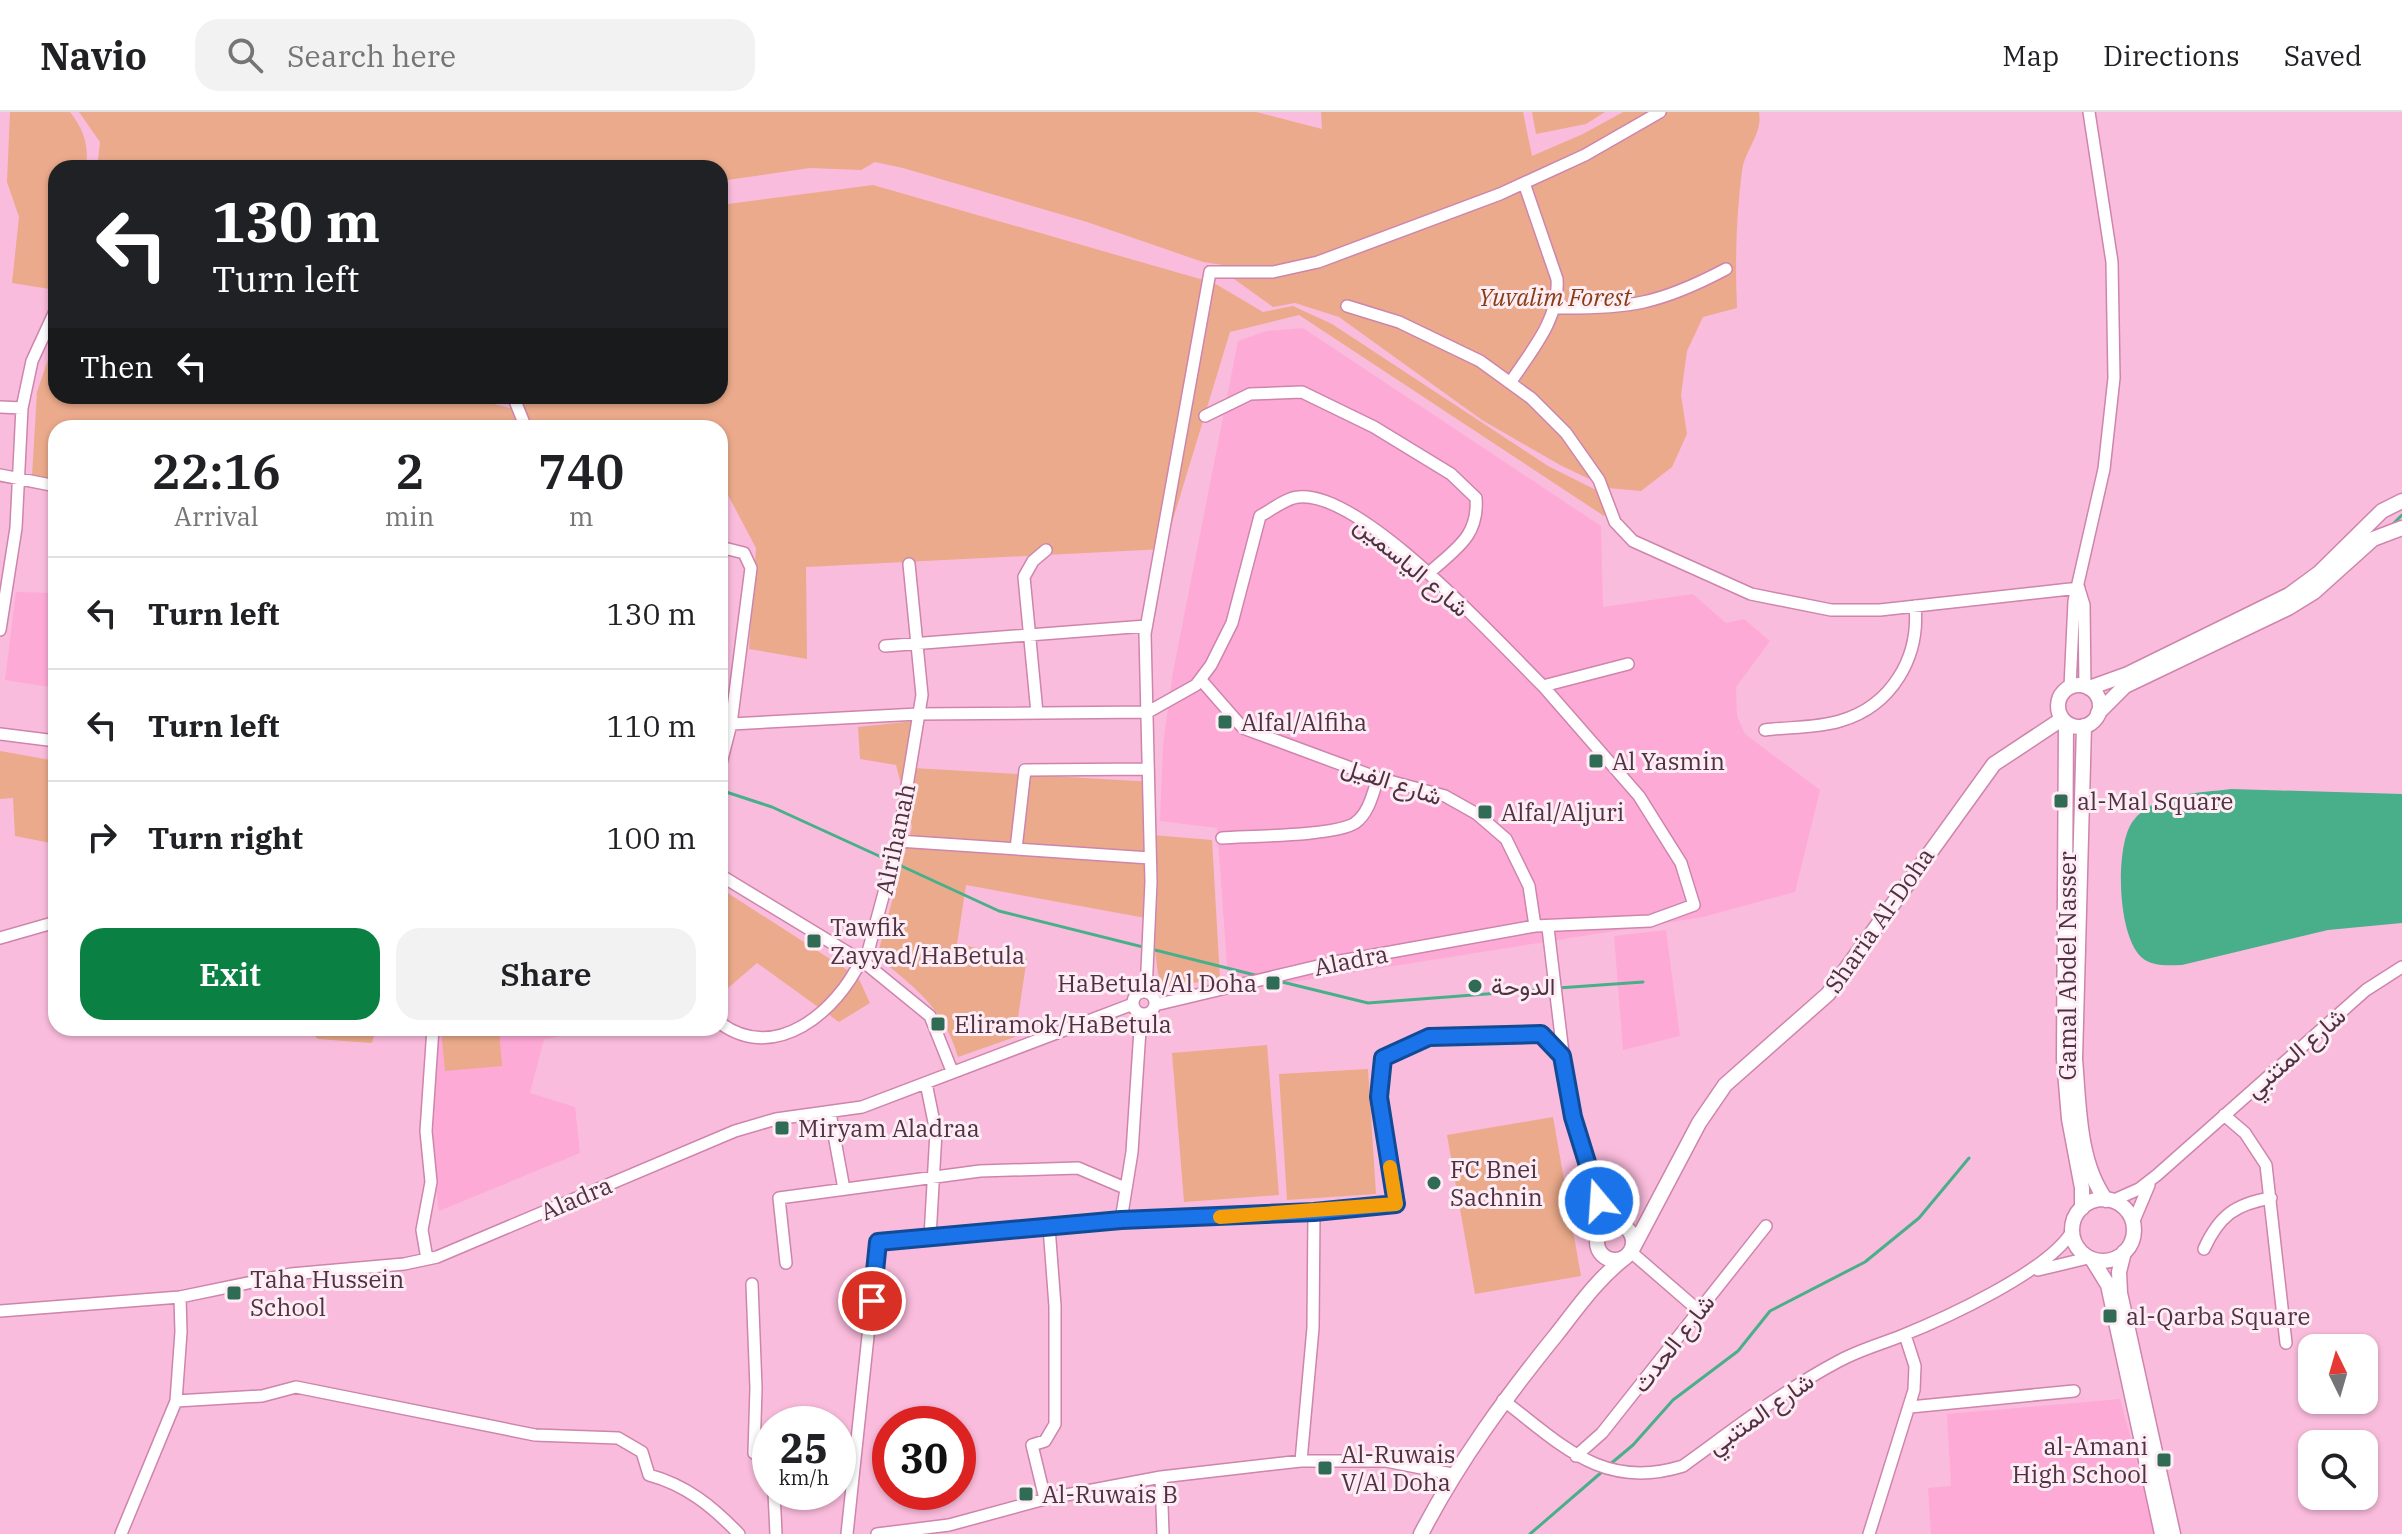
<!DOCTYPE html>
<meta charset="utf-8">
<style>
:root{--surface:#fff;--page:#f2f2f2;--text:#202124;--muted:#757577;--line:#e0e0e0;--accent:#0b8043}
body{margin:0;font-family:"IBM Plex Serif",Vazirmatn,serif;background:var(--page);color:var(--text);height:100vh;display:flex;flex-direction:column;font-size:30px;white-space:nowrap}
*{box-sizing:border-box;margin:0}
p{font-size:26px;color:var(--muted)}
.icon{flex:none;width:44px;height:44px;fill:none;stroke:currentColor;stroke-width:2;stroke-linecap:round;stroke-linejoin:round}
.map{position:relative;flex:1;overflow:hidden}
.side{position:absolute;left:48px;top:308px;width:680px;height:616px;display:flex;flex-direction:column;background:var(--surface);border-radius:24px;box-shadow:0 2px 6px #0004}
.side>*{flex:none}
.hud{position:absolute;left:48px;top:48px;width:680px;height:244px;border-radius:24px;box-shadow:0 2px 6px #0004;background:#202124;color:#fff;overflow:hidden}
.needle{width:52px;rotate:355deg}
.tools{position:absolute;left:2298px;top:1222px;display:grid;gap:16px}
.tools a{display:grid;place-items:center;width:80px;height:80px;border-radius:16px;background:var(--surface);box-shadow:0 2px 6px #0004;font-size:40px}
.speed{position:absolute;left:752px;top:1294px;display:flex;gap:16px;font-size:40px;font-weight:700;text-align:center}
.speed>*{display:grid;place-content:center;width:104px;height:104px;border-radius:50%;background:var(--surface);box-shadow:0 2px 6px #0004;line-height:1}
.speed small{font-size:20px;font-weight:400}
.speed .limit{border:12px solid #d22;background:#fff;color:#111}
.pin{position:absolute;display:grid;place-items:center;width:68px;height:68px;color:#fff;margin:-34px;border:4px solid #fff;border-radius:50%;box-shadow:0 2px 8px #0007}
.me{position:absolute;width:88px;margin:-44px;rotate:342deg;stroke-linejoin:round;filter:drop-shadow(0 0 6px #0008)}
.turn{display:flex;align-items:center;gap:28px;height:168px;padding:0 32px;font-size:36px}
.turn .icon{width:104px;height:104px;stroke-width:2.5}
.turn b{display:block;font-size:56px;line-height:68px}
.then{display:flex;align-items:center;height:76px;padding:0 32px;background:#0003;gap:16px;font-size:30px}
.eta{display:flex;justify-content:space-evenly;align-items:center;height:136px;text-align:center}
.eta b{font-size:48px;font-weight:600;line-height:56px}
.action{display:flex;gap:16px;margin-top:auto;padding:16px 32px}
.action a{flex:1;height:92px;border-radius:24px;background:var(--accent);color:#fff;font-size:32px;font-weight:600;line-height:92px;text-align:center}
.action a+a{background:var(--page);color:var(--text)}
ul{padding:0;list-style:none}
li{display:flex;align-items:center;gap:24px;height:112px;padding:0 32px;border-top:2px solid var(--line)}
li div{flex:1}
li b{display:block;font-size:30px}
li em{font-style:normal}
header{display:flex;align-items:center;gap:48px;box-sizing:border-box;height:112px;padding:0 40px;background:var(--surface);border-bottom:2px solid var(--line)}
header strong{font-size:38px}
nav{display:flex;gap:44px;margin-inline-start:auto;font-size:28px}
.search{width:560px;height:72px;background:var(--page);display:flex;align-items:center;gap:20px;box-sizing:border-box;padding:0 28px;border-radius:24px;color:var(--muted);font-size:30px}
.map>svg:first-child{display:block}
.built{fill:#feaad7}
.green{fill:#ebaa8b}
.water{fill:#48af8a}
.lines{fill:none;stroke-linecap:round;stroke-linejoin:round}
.stream{stroke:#48af8a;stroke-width:3}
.minor-casing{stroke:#ce85ac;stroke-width:14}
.tertiary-casing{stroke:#ce85ac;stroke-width:17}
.minor{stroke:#fff;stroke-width:11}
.tertiary{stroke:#fff;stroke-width:14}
.route-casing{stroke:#114b97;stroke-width:20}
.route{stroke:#1a73e8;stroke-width:14}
.slow{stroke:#f59e0b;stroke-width:14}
.poi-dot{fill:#306b55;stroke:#feedf5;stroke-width:3}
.labels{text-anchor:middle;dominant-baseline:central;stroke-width:6;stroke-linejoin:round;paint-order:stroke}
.park-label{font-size:24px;font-style:italic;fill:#863d13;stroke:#feedf5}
.street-label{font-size:24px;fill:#503141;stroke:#feedf5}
.poi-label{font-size:24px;fill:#503141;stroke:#feedf5;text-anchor:start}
</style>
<header>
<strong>Navio</strong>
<div class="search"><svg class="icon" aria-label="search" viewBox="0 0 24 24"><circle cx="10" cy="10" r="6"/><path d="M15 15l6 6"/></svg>Search here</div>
<nav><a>Map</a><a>Directions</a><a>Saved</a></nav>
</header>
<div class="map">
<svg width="2402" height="1422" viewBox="0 0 2402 1422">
<rect width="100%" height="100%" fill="#fabcdc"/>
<path class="built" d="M1303,216l298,198 2,81 90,-13 33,29 18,-4 26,22 -34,46 1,29 8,18 75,56 -25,102 -92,25 -474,75 -12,-164 -57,-7 3,-76 10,-73 65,-331 28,-10z
M16,480l40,1v95l-51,-8z
M1666,818l14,106 -57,14 -9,-114z
M434,916h150l-4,5 -36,6 -14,54 45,14 5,46 -141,58 -11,-91z
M2120,1287l26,95 18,40h-233l-3,-46 23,-2 -4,-72z"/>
<path class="green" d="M10,0h60c14,18 19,33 16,56h-30v122l-44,-7 7,-66 -12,-35z
M79,0h1177l66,17 -1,-17h202l9,44 51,-22 40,-22h136c4,22 -14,37 -17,59 -6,45 -7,92 -5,137l-34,9 -16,34 -6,44 6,39 -15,33 -31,24 -33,-3 -48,-23 -78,-45 -143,-103 -44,-14 -22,4 -43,-31 -1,-10 -26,-4 -116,-40 -184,-54 -28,-6 -14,8 -51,-2 -90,13v-13h-623l3,-26z
M1532,0h73l-19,12 -50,10z
M873,73l341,98 49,29 30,-6 39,18 216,142 64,32 -8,18 -305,-201 -69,17 -66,217 -358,18 1,92 -58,-10 7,-101 -36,-68v-52h-664v51l-24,-3 5,-84 19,-56v60h406l48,12 44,-12h166v-191z
M915,609l-2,47 241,14 -2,53 60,5 8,139 -55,8 -7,-13 -7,-55 -185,-34 -9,59 70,14 -12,79 -57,20c-14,-48 -43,-70 -81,-100l35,-130 -16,-62 -36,-6 -2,-32z
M0,639l56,10v83l-41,-8 -2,-38 -13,1z
M720,776l138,89 12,26 -31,19 -82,-59 -37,32z
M307,916h69l-4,15 -54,-4z
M441,916h58l3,38 -57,5z
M1267,933l12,150 -95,7 -12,-149z
M1368,957l8,125 -89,6 -8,-126z
M1553,1005l28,159 -106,18 -28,-159z"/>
<path class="water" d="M2231,677l171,5v129l-74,7 -146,35c-13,0 -25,2 -37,-5 -28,-17 -31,-114 -12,-139 21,-28 67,-28 98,-32z"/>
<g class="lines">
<path class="stream" d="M2392,413l10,-10
M720,678l52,17 118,54
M897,752l102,47 260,65
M1278,869l90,22 183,-14
M1558,876l85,-6
M1608,1354l25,-21 40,-45 65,-49 32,-40 95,-49 54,-44 50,-60
M1530,1422l73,-63"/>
<g class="minor-casing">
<path id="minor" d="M1347,194l52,16 81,39 51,37 35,35 33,47 16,42 18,19 118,53 80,16h49l199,-22
M1554,196c75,1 106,-4 172,-39
M1510,271c21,-32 50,-64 47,-104l-33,-96
M513,284l13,32
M0,295l22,1
M1205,304l45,-22 52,-2 72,35 77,47 25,24c3,39 -21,51 -47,75
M0,363l56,11
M720,435l24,6 7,15 -20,156 -11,43
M2079,477l5,16 1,82
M0,518l16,-102 6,-120 10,-47 24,-52
M885,534l261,-20
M1201,568l42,48 135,50 67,18 32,18 29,25 23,47 6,40
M2070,575l4,-86 30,-132 10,-91 -2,-116 -23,-150
M1037,601l-13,-136 9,-16 13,-11
M731,612l187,-10 230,-2 48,-27 15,-20 21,-42 28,-107c10,-5 26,-18 38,-19 63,-8 200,145 245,189
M1765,618c24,-3 52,-2 75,-9 52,-15 80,-64 75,-115
M0,622l56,7
M1222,726c27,-2 113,-2 133,-15 14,-10 18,-30 23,-45
M898,729l252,17
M1016,737l9,-79 123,-1
M720,763l145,88 65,53 22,55
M1548,816l20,167 34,120 -4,23
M0,826l56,-16
M865,851l33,-122 24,-146 -13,-131
M1133 891a11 11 0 1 1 22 0a11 11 0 1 1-22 0Z
M1146,880l5,-110 -6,-248 65,-362h63l45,-10 182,-68 85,-39 75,-43
M1155,893l180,-43 200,-36 115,-5 44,-16 -13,-42 -42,-67 -96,-110 85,-22
M720,911c56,41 117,-12 141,-63
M926,971l10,49 -6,105
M830,1001l14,76
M2224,1003l21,18 21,32 20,178
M2112,1089l27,-12 18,-14 209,-185 36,-23
M1601,1093l18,19
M1121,1108l11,-68 9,-138
M2133,1111l16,-38
M2204,1137c15,-33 31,-45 67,-51
M1631,1140l67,58
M427,1147l-5,-29 9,-48 -5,-51 7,-103
M786,1151l-7,-65 201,-27 98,-3 47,20
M2038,1158l50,-12
M752,1172l4,104 -2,65 16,6
M0,1199l180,-14 111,-23 113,-10 33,-7 298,-126 41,-12 86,-12 271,-103
M1503,1288c59,45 100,91 180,66 50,-36 101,-76 156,-105 20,-11 42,-17 62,-25 45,-18 145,-64 170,-103
M176,1289l5,-69 -1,-35
M1910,1295l164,-16
M1576,1344l26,-23 164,-207
M1301,1349l12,-133 1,-116
M1161,1365l2,57
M774,1380l2,42
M1045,1387l-13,-54 13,-4 10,-17v-118l-6,-79
M121,1422l55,-133 86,-5 34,-9 239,48 83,3 24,14 7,23c37,10 63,31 90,59
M847,1422l31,-292 243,-22 193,-8 82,-8 -17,-107 4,-39 46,-21 112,-3 21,22
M877,1422l72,-9 96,-26 116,-22 140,-16h85l66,13
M1869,1422l45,-144 1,-24 -10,-31"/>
</g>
<g class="tertiary-casing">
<path id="tertiary" d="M2058 594a21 21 0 1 1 42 0a21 21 0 1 1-42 0Z
M2089,576l39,-14 161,-79 30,-22 63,-62 20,-10
M2098,601l27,-27 163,-78 26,-16 59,-53 29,-11
M2066,611l-2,336 5,60 13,69v20
M2084,614l-9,333c4,45 3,103 31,141
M2072 1118a31 31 0 1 1 62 0a31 31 0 1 1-62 0Z
M1597 1130a18 18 0 1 1 36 0a18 18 0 1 1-36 0Z
M1633,1136l66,-125 26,-38 103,-91 166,-230 68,-45
M2124,1140l-5,20 1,21 53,241
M2092,1147l16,26 54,249
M1421,1422c38,-73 84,-136 135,-199 22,-28 42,-57 70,-78"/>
</g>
<use href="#minor" class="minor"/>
<use href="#tertiary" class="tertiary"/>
</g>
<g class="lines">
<g class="route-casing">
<path id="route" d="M872,1189l6,-59 243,-22 193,-8 82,-8 -17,-107 4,-39 46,-21 112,-3 21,22 11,61 26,84"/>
</g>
<use href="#route" class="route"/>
<path class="slow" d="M1220,1105l176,-13 -6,-37"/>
</g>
<g class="poi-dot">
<rect x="1217" y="602" width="16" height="16" rx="4"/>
<rect x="1588" y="641" width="16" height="16" rx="4"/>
<rect x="2053" y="681" width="16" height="16" rx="4"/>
<rect x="1477" y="692" width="16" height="16" rx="4"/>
<rect x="806" y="821" width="16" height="16" rx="4"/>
<rect x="1265" y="863" width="16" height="16" rx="4"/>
<circle cx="1475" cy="874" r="8"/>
<rect x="930" y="904" width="16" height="16" rx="4"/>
<rect x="774" y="1008" width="16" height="16" rx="4"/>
<circle cx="1434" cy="1071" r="8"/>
<rect x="226" y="1173" width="16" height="16" rx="4"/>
<rect x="2102" y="1196" width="16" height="16" rx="4"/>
<rect x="2156" y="1340" width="16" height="16" rx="4"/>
<rect x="1317" y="1348" width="16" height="16" rx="4"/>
<rect x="1018" y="1374" width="16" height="16" rx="4"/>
</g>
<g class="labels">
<g class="park-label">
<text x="1555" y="185">Yuvalim Forest</text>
</g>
<g class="street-label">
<text transform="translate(1412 454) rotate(40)">شارع الياسمين</text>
<text transform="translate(1392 669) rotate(18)">شارع الفيل</text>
<text transform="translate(895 727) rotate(-78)">Alrihanah</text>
<text transform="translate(1879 808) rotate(-55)">Sharia Al-Doha</text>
<text transform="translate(1351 848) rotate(-11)">Aladra</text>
<text transform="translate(2067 854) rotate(-90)">Gamal Abdel Nasser</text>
<text transform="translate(2295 940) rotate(-41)">شارع المتنبي</text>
<text transform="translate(576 1086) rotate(-23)">Aladra</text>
<text transform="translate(1673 1231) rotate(-52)">شارع الحدث</text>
<text transform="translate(1760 1301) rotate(-35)">شارع المتنبي</text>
</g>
<g class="poi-label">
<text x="1241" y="610">Alfal/Alfiha</text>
<text x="1612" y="649">Al Yasmin</text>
<text x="2077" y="689">al-Mal Square</text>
<text x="1501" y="700">Alfal/Aljuri</text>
<text x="830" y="815">Tawfik<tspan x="830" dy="28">Zayyad/HaBetula</tspan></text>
<text x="1257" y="871" text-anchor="end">HaBetula/Al Doha</text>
<text x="1491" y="874">الدوحة</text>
<text x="954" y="912">Eliramok/HaBetula</text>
<text x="798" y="1016">Miryam Aladraa</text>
<text x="1450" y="1057">FC Bnei<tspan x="1450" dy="28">Sachnin</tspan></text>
<text x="250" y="1167">Taha Hussein<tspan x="250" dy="28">School</tspan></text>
<text x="2126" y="1204">al-Qarba Square</text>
<text x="2148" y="1334" text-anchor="end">al-Amani<tspan x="2148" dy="28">High School</tspan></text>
<text x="1341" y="1342">Al-Ruwais<tspan x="1341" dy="28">V/Al Doha</tspan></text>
<text x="1042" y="1382">Al-Ruwais B</text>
</g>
</g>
</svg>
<div class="tools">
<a><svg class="needle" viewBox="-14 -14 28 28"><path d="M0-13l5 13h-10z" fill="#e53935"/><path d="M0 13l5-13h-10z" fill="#757577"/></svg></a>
<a><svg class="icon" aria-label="search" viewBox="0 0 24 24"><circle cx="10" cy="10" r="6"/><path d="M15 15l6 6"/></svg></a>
</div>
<div class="speed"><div>25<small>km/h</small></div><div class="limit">30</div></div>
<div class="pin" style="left:872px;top:1189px;background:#d93025"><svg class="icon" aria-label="arrive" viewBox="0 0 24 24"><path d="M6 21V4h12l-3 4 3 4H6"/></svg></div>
<svg class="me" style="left:1599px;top:1089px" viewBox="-20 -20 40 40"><circle r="17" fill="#1a73e8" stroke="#fff" stroke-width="3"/><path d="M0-11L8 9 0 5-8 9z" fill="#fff"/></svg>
<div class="hud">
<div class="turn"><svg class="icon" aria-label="left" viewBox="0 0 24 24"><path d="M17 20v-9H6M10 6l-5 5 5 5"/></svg><div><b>130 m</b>Turn left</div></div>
<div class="then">Then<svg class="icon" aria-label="left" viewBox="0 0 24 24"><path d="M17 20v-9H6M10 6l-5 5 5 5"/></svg></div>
</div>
<section class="side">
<div class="eta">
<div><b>22:16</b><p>Arrival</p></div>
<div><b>2</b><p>min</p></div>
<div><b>740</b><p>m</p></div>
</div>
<ul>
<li><svg class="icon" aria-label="left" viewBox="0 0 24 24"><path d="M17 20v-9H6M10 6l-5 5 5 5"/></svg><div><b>Turn left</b></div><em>130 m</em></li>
<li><svg class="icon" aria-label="left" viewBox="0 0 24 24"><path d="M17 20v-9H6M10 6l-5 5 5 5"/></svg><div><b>Turn left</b></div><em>110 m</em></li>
<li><svg class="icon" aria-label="right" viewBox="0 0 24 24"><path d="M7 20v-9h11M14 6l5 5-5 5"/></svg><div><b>Turn right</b></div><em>100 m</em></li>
</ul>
<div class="action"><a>Exit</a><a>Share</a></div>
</section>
</div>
